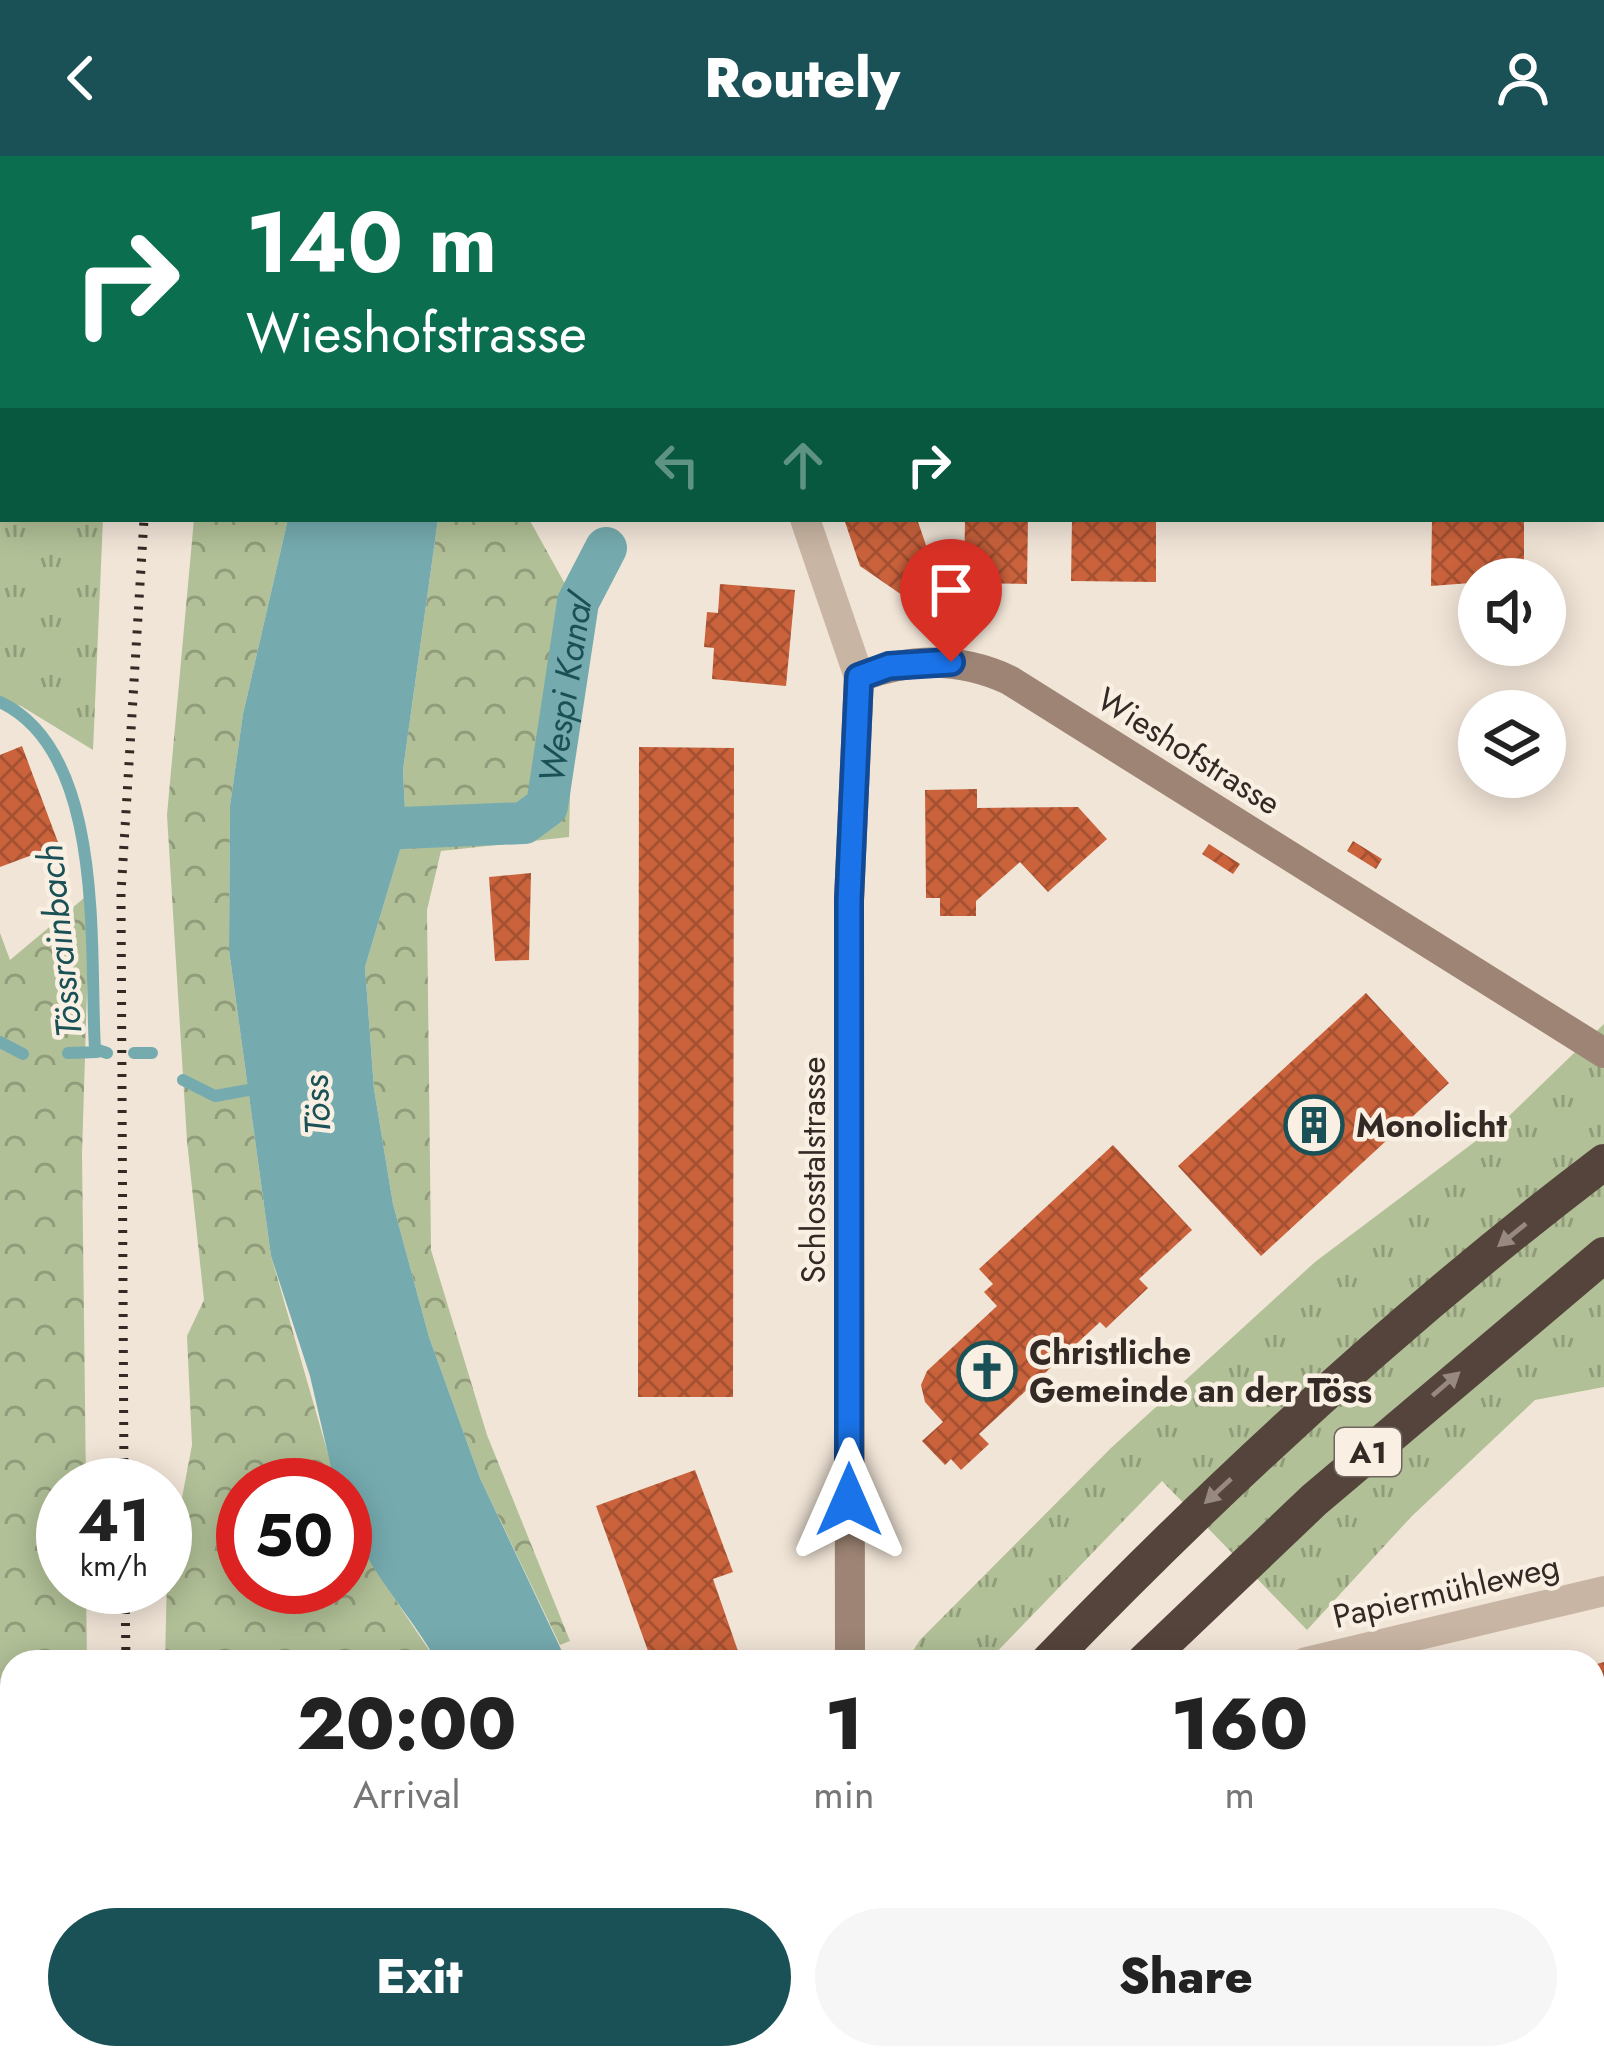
<!DOCTYPE html>
<meta charset="utf-8">
<style>
:root{--surface:#fff;--page:#f6f6f6;--text:#222;--muted:#767676;--accent:#1a5156}
body{margin:0;font-family:Jost,sans-serif;background:var(--page);color:var(--text);height:100vh;display:flex;flex-direction:column;font-size:45px;white-space:nowrap}
*{box-sizing:border-box;margin:0}
p{font-size:39px;color:var(--muted)}
.icon{flex:none;width:66px;height:66px;fill:none;stroke:currentColor;stroke-width:2;stroke-linecap:round;stroke-linejoin:round}
.map{position:relative;flex:1;overflow:hidden}
.details{position:absolute;left:0px;top:1494px;width:1605px;height:420px;display:flex;flex-direction:column;background:var(--surface);border-radius:36px 36px 0 0;box-shadow:0 6px 30px #0003}
.details>*{flex:none}
.hud{position:absolute;left:0px;top:0px;width:1605px;height:366px;box-shadow:0 6px 30px #0003;background:#0b6e4f;color:#fff;overflow:hidden}
.buttons{position:absolute;left:1458px;top:402px;display:grid;gap:24px}
.buttons a{display:grid;place-items:center;width:108px;height:108px;border-radius:50%;background:var(--surface);box-shadow:0 6px 30px #0003;font-size:60px}
.speed{position:absolute;left:36px;top:1302px;display:flex;gap:24px;font-size:60px;font-weight:700;text-align:center}
.speed>*{display:grid;place-content:center;width:156px;height:156px;border-radius:50%;background:var(--surface);box-shadow:0 6px 30px #0003;line-height:1}
.speed small{font-size:30px;font-weight:400}
.speed .limit{border:18px solid #d22;background:#fff;color:#111}
.pin{position:absolute;display:grid;place-items:center;width:102px;height:102px;color:#fff;margin:-123px -51px;border-radius:50% 50% 50% 0;rotate:-45deg;box-shadow:0 0 12px #0007}
.pin .icon{rotate:45deg}
.me{position:absolute;width:132px;margin:-66px;rotate:0deg;stroke-linejoin:round;filter:drop-shadow(0 0 9px #0008)}
.turn{display:flex;align-items:center;gap:42px;height:252px;padding:0 48px;font-size:54px}
.turn .icon{width:156px;height:156px;stroke-width:2.5}
.turn b{display:block;font-size:84px;line-height:102px}
.lanes{display:flex;align-items:center;height:114px;padding:0 48px;background:#0003;justify-content:center;gap:60px;direction:ltr}
.lanes .off{opacity:.35}
.eta{display:flex;justify-content:space-evenly;align-items:center;height:204px;text-align:center}
.eta b{font-size:72px;font-weight:800;line-height:84px}
.action{display:flex;gap:24px;margin-top:auto;padding:24px 48px}
.action a{flex:1;height:138px;border-radius:72px;background:var(--accent);color:#fff;font-size:48px;font-weight:800;line-height:138px;text-align:center}
.action a+a{background:var(--page);color:var(--text)}
header{display:flex;justify-content:space-between;align-items:center;height:156px;padding:0 48px;background:var(--accent);color:#fff;font-size:54px;font-weight:800}
.map>svg:first-child{display:block}
.grass{fill:url(#grass-tufts)}
.forest{fill:url(#forest-crowns)}
.water{fill:#75abaf}
.lines{fill:none;stroke-linecap:round;stroke-linejoin:round}
.stream{stroke:#75abaf;stroke-width:12}
.canal{stroke:#75abaf;stroke-width:42}
.building{fill:url(#building-cross-hatch)}
.service{stroke:#c9b5a3;stroke-width:18}
.minor{stroke:#c9b5a3;stroke-width:30}
.tertiary{stroke:#c9b5a3;stroke-width:30}
.secondary{stroke:#9d8474;stroke-width:30}
.motorway{stroke:#55443c;stroke-width:36}
.rail{stroke:#342a25;stroke-width:9;stroke-dasharray:3 9;stroke-linecap:butt}
.oneway{fill:#97897f}
.route-casing{stroke:#114b97;stroke-width:30}
.route{stroke:#1a73e8;stroke-width:21}
.labels{text-anchor:middle;dominant-baseline:central;stroke-width:9;stroke-linejoin:round;paint-order:stroke}
.shield{fill:#f9f0e3;stroke:#6f655e;stroke-width:3}
.shield-label{font-size:30px;font-weight:bold;fill:#342a25}
.street-label{font-size:33px;fill:#342a25;stroke:#f9f0e3}
.poi-label{font-size:33px;font-weight:bold;fill:#342a25;stroke:#f9f0e3;text-anchor:start}
.water-label{font-size:36px;font-style:italic;fill:#1a5156;stroke:#f9f0e3}
</style>
<header><svg class="icon" aria-label="back" viewBox="0 0 24 24"><path d="M15 5l-7 7 7 7"/></svg>Routely<svg class="icon" aria-label="person" viewBox="0 0 24 24"><circle cx="12" cy="8" r="4"/><path d="M4 21q1-7 8-7t8 7"/></svg></header>
<div class="map">
<svg width="1604" height="1914" viewBox="0 0 1604 1914">
<defs>
<pattern id="grass-tufts" width="24" height="20" patternUnits="userSpaceOnUse" patternTransform="scale(3)"><rect width="24" height="20" fill="#b1c097"/><path d="M3 7l-1-3M5 7V3M7 7l1-3M15 17l-1-3M17 17v-4M19 17l1-3" fill="none" stroke="#919c7b"/></pattern>
<pattern id="forest-crowns" width="20" height="18" patternUnits="userSpaceOnUse" patternTransform="scale(3)"><rect width="20" height="18" fill="#b1c097"/><path d="M2 6a3 3 0 1 1 6 0M12 15a3 3 0 1 1 6 0" fill="none" stroke="#919c7b"/></pattern>
<pattern id="building-cross-hatch" width="8" height="8" patternUnits="userSpaceOnUse" patternTransform="scale(3)"><rect width="8" height="8" fill="#ca623c"/><path d="M0 0l8 8M0 8l8-8" fill="none" stroke="#a55132"/></pattern>
</defs>
<rect width="100%" height="100%" fill="#f1e5d7"/>
<path class="grass" d="M0,245l3,118h100l-10,231 -72,-44 -21,-5z
M1604,868v363l-69,13 -124,117 -104,113 -145,-149 -175,181h-81l14,-22 191,-192 204,-186 194,-146z"/>
<path class="forest" d="M194,363h94l-45,195 -13,92 -1,144 42,306 66,229h-94v102h102v-85l31,69 61,91h-272l2,-85 25,-132 -5,-109 17,-36 -17,-159 -20,-326z
M438,363h91l46,83 -6,235 -128,14 -14,59 4,340 56,185 83,206 -10,4 -80,-167 -51,-141 -36,-133 -19,-115 -9,-122 41,-137 -3,-60z
M90,737l-8,261 4,331h-23v102h23l1,75h-75v396h76v12h-88v-1137l10,27z
M159,1902h411l-1,12h-410z"/>
<path class="water" d="M288,363h150l-35,251 3,60 -41,137 9,122 19,115 36,133 51,141 87,184h-130c-29,-55 -92,-111 -92,-177h-8l-4,-9 -23,-100 -39,-120 -42,-306 1,-144 13,-92z"/>
<g class="lines">
<path class="stream" d="M0,546c107,50 89,250 95,347l12,4
M0,886l23,12
M68,897l29,-1
M134,897h18
M183,924l32,16 45,-8"/>
<g class="canal">
<path d="M775,3l4,-3"/>
<path id="s1" d="M353,674l171,-7 23,-17 31,-204 28,-54"/>
</g>
</g>
<path class="building" d="M844,363h73l22,64 -37,12 -42,-29z
M965,363h63l-1,65 -63,-1z
M1072,363h84v63l-85,-1z
M1432,363h92v60l-93,7z
M720,428l75,6 -9,96 -74,-7 2,-31 -10,-1 3,-35 11,1z
M22,590l37,99 -59,22v-112z
M639,591l95,1 -1,649h-95z
M977,633v19l101,-1 29,32 -59,53 -28,-30 -44,39v15h-36v-18h-14l-1,-108z
M1353,685l29,18 -6,10 -29,-18z
M1209,688l31,20 -7,10 -31,-20z
M531,717l-2,87 -34,1 -6,-84z
M1366,837l83,90 -188,173 -83,-90z
M1113,989l79,85 -53,49 9,9 -42,40 -6,-6 -121,112 10,10 -28,26 -10,-11 -6,6 -23,-24 21,-19 -18,-20 -4,-17 6,-14 70,-65 -13,-14 9,-8 -14,-15z
M695,1314l38,102 -20,7 26,75 -23,8h-64l-56,-156z
M1604,1506v115l-11,2v-114z
M1604,1702v52l-11,3v-52z
M1602,1859l2,38 -11,2v-38z
M982,1902h156v2l-42,10h-130z
M1486,1902h90v2l-41,10h-46z"/>
<g class="lines">
<path class="service" d="M875,3l4,-3"/>
<path class="minor" d="M1306,1506l298,-71"/>
<path class="tertiary" d="M663,0l2,3
M805,363l54,158"/>
<path class="secondary" d="M850,1506l-1,-762 10,-223c50,-19 101,-20 150,3l595,373
M845,1914v-12"/>
<path class="motorway" d="M1048,1506c174,-180 357,-349 556,-500
M1144,1506l170,-162 290,-245
M700,1914l9,-12
M783,1914l9,-12"/>
<path class="rail" d="M193,3v-3
M124,1329l-3,-592 23,-374
M125,1431l1,75
M130,1902v12"/>
</g>
<defs><path id="oneway-solid" d="M-6-.8H1V-3.2L6.5 0L1 3.2V.8H-6Z" transform="scale(3)"/></defs>
<g class="oneway">
<use href="#oneway-solid" transform="translate(1512 1079) rotate(141)"/>
<use href="#oneway-solid" transform="translate(1446 1228) rotate(-41)"/>
<use href="#oneway-solid" transform="translate(1218 1335) rotate(137)"/>
</g>
<g class="lines">
<g class="route-casing">
<path id="route" d="M849,1344v-600l10,-223 30,-11 62,-4"/>
</g>
<use href="#route" class="route"/>
</g>
<defs>
<g id="building-ring" transform="scale(3)"><circle r="9.5" fill="#f9f0e3" stroke="#1a5156" stroke-width="1.5"/><path d="M-4-6H4V6H1V3H-1V6H-4ZM-2.5-4.3h1.7v1.8h-1.7ZM.8-4.3h1.7v1.8H.8ZM-2.5-1h1.7V.8h-1.7ZM.8-1h1.7V.8H.8Z" fill="#1a5156"/></g>
<g id="church-ring" transform="scale(3)"><circle r="9.5" fill="#f9f0e3" stroke="#1a5156" stroke-width="1.5"/><path d="M-1.2-6h2.4v3.5h3.3v2.4h-3.3V6h-2.4V-.1h-3.3v-2.4h3.3Z" fill="#1a5156"/></g>
</defs>
<g fill-rule="evenodd">
<use href="#building-ring" x="1314" y="969"/>
<use href="#church-ring" x="987" y="1215"/>
</g>
<g class="labels">
<rect class="shield" x="1335" y="1272" width="66" height="48" rx="9"/>
<g class="shield-label">
<text x="1368" y="1296">A1</text>
</g>
<g class="street-label">
<text transform="translate(1189 595) rotate(32)">Wieshofstrasse</text>
<text transform="translate(813 1014) rotate(-90)">Schlosstalstrasse</text>
<text transform="translate(1446 1435) rotate(-13)">Papiermühleweg</text>
</g>
<g class="poi-label">
<text x="1356" y="969">Monolicht</text>
<text x="1029" y="1196">Christliche<tspan x="1029" dy="38">Gemeinde an der Töss</tspan></text>
</g>
<g class="water-label">
<text stroke="none"><textPath href="#s1" startOffset="318">Wespi Kanal</textPath></text>
<text transform="translate(59 785) rotate(-96)">Tössrainbach</text>
<text transform="translate(316 949) rotate(-93)">Töss</text>
</g>
</g>
</svg>
<div class="buttons">
<a><svg class="icon" aria-label="sound" viewBox="0 0 24 24"><path d="M4 9h4l5-4v14l-5-4H4zM17 9q2 3 0 6"/></svg></a>
<a><svg class="icon" aria-label="layers" viewBox="0 0 24 24"><path d="M12 4l9 5-9 5-9-5zM3 14l9 5 9-5"/></svg></a>
</div>
<div class="speed"><div>41<small>km/h</small></div><div class="limit">50</div></div>
<div class="pin" style="left:951px;top:506px;background:#d93025"><svg class="icon" aria-label="arrive" viewBox="0 0 24 24"><path d="M6 21V4h12l-3 4 3 4H6"/></svg></div>
<svg class="me" style="left:849px;top:1344px" viewBox="-20 -20 40 40"><path d="M0-17L14 15 0 8-14 15z" fill="#1a73e8" stroke="#fff" stroke-width="4"/></svg>
<div class="hud">
<div class="turn"><svg class="icon" aria-label="right" viewBox="0 0 24 24"><path d="M7 20v-9h11M14 6l5 5-5 5"/></svg><div><b>140 m</b>Wieshofstrasse</div></div>
<div class="lanes"><svg class="icon off" aria-label="left" viewBox="0 0 24 24"><path d="M17 20v-9H6M10 6l-5 5 5 5"/></svg><svg class="icon off" aria-label="ahead" viewBox="0 0 24 24"><path d="M12 20V5M6 11l6-6 6 6"/></svg><svg class="icon" aria-label="right" viewBox="0 0 24 24"><path d="M7 20v-9h11M14 6l5 5-5 5"/></svg></div>
</div>
<section class="details">
<div class="eta">
<div><b>20:00</b><p>Arrival</p></div>
<div><b>1</b><p>min</p></div>
<div><b>160</b><p>m</p></div>
</div>
<div class="action"><a>Exit</a><a>Share</a></div>
</section>
</div>
